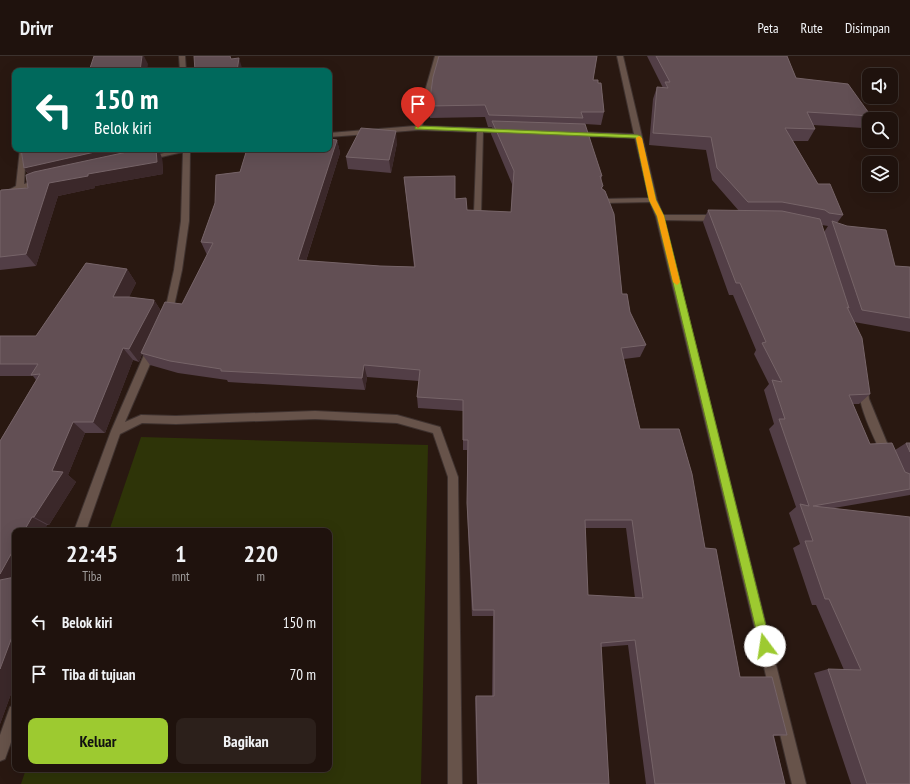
<!DOCTYPE html>
<html lang="id">
<style>
:root{--surface:#1f120d;--page:#2c201b;--text:#f1f3f6;--muted:#a19e9d;--line:#3c322e;--accent:#9dca30}
body{margin:0;font-family:"PT Sans Narrow",sans-serif;background:var(--page);color:var(--text);height:100vh;display:flex;flex-direction:column;font-size:15px;white-space:nowrap}
*{box-sizing:border-box;margin:0}
p{font-size:13px;color:var(--muted)}
.icon{flex:none;width:22px;height:22px;fill:none;stroke:currentColor;stroke-width:2;stroke-linecap:round;stroke-linejoin:round}
.map{position:relative;flex:1;overflow:hidden}
.drawer{position:absolute;left:12px;top:472px;width:320px;height:244px;display:flex;flex-direction:column;background:var(--surface);border-radius:8px;box-shadow:0 4px 16px #0002,0 0 0 1px var(--line)}
.drawer>*{flex:none}
.banner{position:absolute;left:12px;top:12px;width:320px;height:84px;border-radius:8px;box-shadow:0 4px 16px #0002,0 0 0 1px var(--line);background:#00695c;color:#fff;overflow:hidden}
.buttons{position:absolute;left:862px;top:12px;display:grid;gap:8px}
.buttons a{display:grid;place-items:center;width:36px;height:36px;border-radius:8px;background:var(--surface);box-shadow:0 4px 16px #0002,0 0 0 1px var(--line);font-size:20px}
.pin{position:absolute;display:grid;place-items:center;width:34px;height:34px;color:#fff;margin:-41px -17px;border-radius:50% 50% 50% 0;rotate:-45deg;box-shadow:0 0 4px #0007}
.pin .icon{rotate:45deg}
.me{position:absolute;width:44px;margin:-22px;rotate:346deg;stroke-linejoin:round;filter:drop-shadow(0 0 3px #0008)}
.turn{display:flex;align-items:center;gap:14px;height:84px;padding:0 16px;font-size:18px}
.turn .icon{width:52px;height:52px;stroke-width:2.5}
.turn b{display:block;font-size:28px;line-height:34px}
.eta{display:flex;justify-content:space-evenly;align-items:center;height:68px;text-align:center}
.eta b{font-size:24px;font-weight:600;line-height:28px}
.primary-button{display:flex;gap:8px;margin-top:auto;padding:8px 16px}
.primary-button a{flex:1;height:46px;border-radius:8px;background:var(--accent);color:#111;font-size:16px;font-weight:600;line-height:46px;text-align:center}
.primary-button a+a{background:var(--page);color:var(--text)}
ul{padding:0;list-style:none}
li{display:flex;align-items:center;gap:12px;height:52px;padding:0 16px}
li div{flex:1}
li b{display:block;font-size:15px}
li em{font-style:normal}
header{display:flex;align-items:center;gap:24px;box-sizing:border-box;height:56px;padding:0 20px;background:var(--surface);border-bottom:1px solid var(--line)}
header strong{font-size:19px}
nav{display:flex;gap:22px;margin-inline-start:auto;font-size:14px}
.map>svg:first-child{display:block}
.green{fill:#2e3408}
.lines{fill:none;stroke-linecap:round;stroke-linejoin:round}
.minor-casing{stroke:#3f322f;stroke-width:2}
.minor{fill:#67534a;fill-rule:evenodd}
.wall{fill:#523e46;fill-rule:evenodd}
.shaded-wall{fill:#3b282a}
.building{fill:#624f54;stroke:#766468;fill-rule:evenodd}
.route{fill:#9dca30;stroke:#66831f}
.slow{fill:#f59e0b}
</style>
<header>
<strong>Drivr</strong>
<nav><a>Peta</a><a>Rute</a><a>Disimpan</a></nav>
</header>
<div class="map">
<svg width="910" height="728" viewBox="0 0 910 728">
<rect width="100%" height="100%" fill="#291811"/>
<path class="green" d="M141,381l287,8 -7,339h-400l5,-15h303v-238h-220z"/>
<g class="lines">
<g class="minor-casing">
<path id="minor" d="M179,0h6l1,15h-6z
M435,0h6l-19,70 83,3 3,2 -3,2 -22,-1 -2,83h-6l-1,-2 3,-81 -59,-2 -89,7v-4l86,-7z
M617,0h6l34,144 6,15h55l4,3 -4,3 -54,-1 142,564h-14l-136,-567 -6,-15 -47,1 -4,-2 4,-2 46,-1 -14,-60 -58,-2 -3,-2 3,-2 57,2z
M20,93h6l-2,35 17,-5 4,2 -22,8 -23,11v-5l16,-9z
M180,93h12l-2,2 -1,70 -7,49 -10,45 -4,3 -4,-3 10,-45 7,-49 2,-69 -35,8 -4,-2z
M152,288l5,4 -32,74 16,-7 35,1 139,-5 82,4 43,12 18,50 4,307h-14v-307l-15,-44 -36,-10 -82,-4 -139,5 -34,-1 -22,11 -34,97h-12l37,-100 36,-83z
M864,325l3,1 2,17 23,56 -1,3 -4,2 -4,-2 -1,-3c-7,-16 -29,-57 -21,-73z
M15,649v26l-10,28 -5,2v-26l10,-28z"/>
</g>
<use href="#minor" class="minor"/>
</g>
<path class="wall" d="M439,0h158l-4,24h5v3h3l3,29 -3,13 -16,-1 17,52 -1,5 2,5 -1,3 3,2 9,23 8,80h5l3,18 16,33 -6,12 -16,2 16,70h39l13,45 13,74 11,1 24,128h32l15,58 -13,1 11,48h-139l-18,-139 -27,2 8,137h-132l-2,-86 1,-2h16l1,-80h-21l-5,-105v-61h-4v-39l-45,-3 -1,-11 2,-16 -52,-4 -2,13 -137,-8 -1,-2 -49,-7 -28,-8 -8,-11 -3,8 -6,-2 -28,73h-20l-17,42 8,7 -27,43h-2l-3,6h-29v152l-15,41v-283l36,-61 -3,-4h-33v-12h1h-1v-28h36l50,-73 41,6 9,14 -7,14 25,3 7,11 4,-9 17,2 25,-49 -6,-13 14,-39 1,-28 24,-3 7,-23h82v-10l8,1 3,13 -34,108 74,5 34,1 -10,-90 51,-1v23l11,-1 1,12 44,2 1,-28 -21,-50 1,-7h-4l-3,-10 -55,1 -1,-12 4,-29zM585,472h41l9,70 -47,-3z
M647,0h140l9,22 75,38 -8,12 -50,-3 2,4 -7,12h-15l25,43 25,31 -6,8 58,43 15,1v65l-56,-10 16,72 -11,10h-6l17,40 25,6 11,-7h4v52l-76,13 76,276h-59l-37,-111 14,-4 16,1 -28,-65h-4l-19,-57 7,-4 -11,-31 7,-6 -27,-78 5,-5 -10,-34 5,-6 -15,-30 2,-4 -23,-55h-4l-26,-73 5,-12 31,1 -27,-31 -6,-30 -57,-5 4,-46 4,-12 6,1zM822,169l6,1 -4,6z
M397,87l-6,30 -43,-4 -2,-12z
M21,93h147l-9,2 3,7 1,16 -68,12v2l-37,8 -22,70 -36,4v-78l28,-4v-14l-4,-6z"/>
<path class="shaded-wall" d="M142,0h2l4,8 -1,7h-7z
M239,2l4,13h-6z
M396,75l1,12 -6,30 -2,-13z
M337,84l3,13 -38,120 -4,-13z
M108,93h60l-9,2 3,7 1,16 -68,12v2l-37,8 -22,70 -10,-12 7,-74 -9,-12z
M127,213l9,14 -13,27 -10,-13z
M154,244l8,13 -21,40 1,1 -3,8 -10,-13z
M123,292l10,12 -28,73 -12,-11z
M364,309l3,12 -2,13 -3,-12z
M73,366l12,11 -17,42 8,7 -27,43 -15,-8 18,-46z
M32,461l15,8 -3,6h-20z
M15,491v38l-15,-2v-9z
M15,573v54l-15,41v-55z"/>
<path class="building" d="M94,0h48l-2,15h-51z
M194,0h36l1,3 8,-1 -2,13h-42z
M439,0h158l-4,24h5v3h3l3,29h-23l2,6 -94,-3 -4,-10 -56,1 4,-29z
M656,0h131l9,22 52,6 23,32 -64,-4 8,17 -30,-1 33,56h12l13,31 -14,-2 -4,-3 -43,-8h-34l-31,-34 -6,-31 -58,-4 4,-46 11,1 -3,-6h5z
M492,65l93,3 17,52h-2l3,10 -2,2 4,3 9,23 8,80h5l3,18 16,33 -25,3 19,81h39l13,45 13,74 11,1 24,128h32l15,58h-14l12,49h-130l-20,-144 -34,3 8,141h-131l-2,-88h18v-86h-21l-6,-107 1,-63h-5v-40l-46,-3 3,-27 -56,-5 -2,13 -141,-7v-2l-51,-8 -29,-8 24,-51 17,2 31,-61 -12,-1 14,-39 1,-28 24,-3 7,-23h82v-10l8,1 -39,120 82,6 35,1 -11,-90 51,-1v23l11,-1 1,12 44,2 3,-41zM585,464h47l11,78 -55,-3z
M361,72l35,3 -7,29 -43,-3z
M21,93h87l-84,19z
M141,93h15l1,13 -69,12v2l-39,7 -23,71 -26,3v-65l1,-2 27,-2 -2,-13 8,-3z
M708,154l74,1 38,8 29,89 -2,-1 15,31 8,56 -21,1 21,49 22,-1 13,29 5,2v15l-97,17 97,11v267h-43l-39,-115 33,1 -32,-71h-4l-20,-58h8l-13,-37 9,2 -30,-87h6l-13,-39 10,2 -20,-39 4,-1 -26,-59h-4z
M832,165l15,5 39,4 9,36 15,1v51l-48,-8z
M86,207l41,6 -14,28h16l25,3 -1,4 -24,45 -6,-1 -30,74h-20l-21,49 11,1 -29,45h-2l-8,14h-9v16l-15,27v-133l40,-67 -9,1 7,-11h-38v-28h36z
M906,387h4v9z
M15,521v52l-15,40v-89z"/>
<path class="route" d="M418,70l220,9 3,1 15,64 8,16 107,430 -2,4 -4,2 -4,-2 -1,-4 -103,-430 -8,-16 -13,-62 -221,-9v-2z"/>
<path class="slow" d="M639,80l3,2 14,62 8,16 16,66 -3,3 -4,-3 -16,-66 -8,-16 -13,-62z"/>
</svg>
<div class="buttons">
<a><svg class="icon" aria-label="sound" viewBox="0 0 24 24"><path d="M4 9h4l5-4v14l-5-4H4zM17 9q2 3 0 6"/></svg></a>
<a><svg class="icon" aria-label="search" viewBox="0 0 24 24"><circle cx="10" cy="10" r="6"/><path d="M15 15l6 6"/></svg></a>
<a><svg class="icon" aria-label="layers" viewBox="0 0 24 24"><path d="M12 4l9 5-9 5-9-5zM3 14l9 5 9-5"/></svg></a>
</div>
<div class="pin" style="left:418px;top:72px;background:#d93025"><svg class="icon" aria-label="arrive" viewBox="0 0 24 24"><path d="M6 21V4h12l-3 4 3 4H6"/></svg></div>
<svg class="me" style="left:765px;top:590px" viewBox="-20 -20 40 40"><circle r="19" fill="#fff"/><path d="M0-13L10 11 0 6-10 11z" fill="#9dca30"/></svg>
<div class="banner">
<div class="turn"><svg class="icon" aria-label="left" viewBox="0 0 24 24"><path d="M17 20v-9H6M10 6l-5 5 5 5"/></svg><div><b>150 m</b>Belok kiri</div></div>
</div>
<section class="drawer">
<div class="eta">
<div><b>22:45</b><p>Tiba</p></div>
<div><b>1</b><p>mnt</p></div>
<div><b>220</b><p>m</p></div>
</div>
<ul>
<li><svg class="icon" aria-label="left" viewBox="0 0 24 24"><path d="M17 20v-9H6M10 6l-5 5 5 5"/></svg><div><b>Belok kiri</b></div><em>150 m</em></li>
<li><svg class="icon" aria-label="arrive" viewBox="0 0 24 24"><path d="M6 21V4h12l-3 4 3 4H6"/></svg><div><b>Tiba di tujuan</b></div><em>70 m</em></li>
</ul>
<div class="primary-button"><a>Keluar</a><a>Bagikan</a></div>
</section>
</div>
